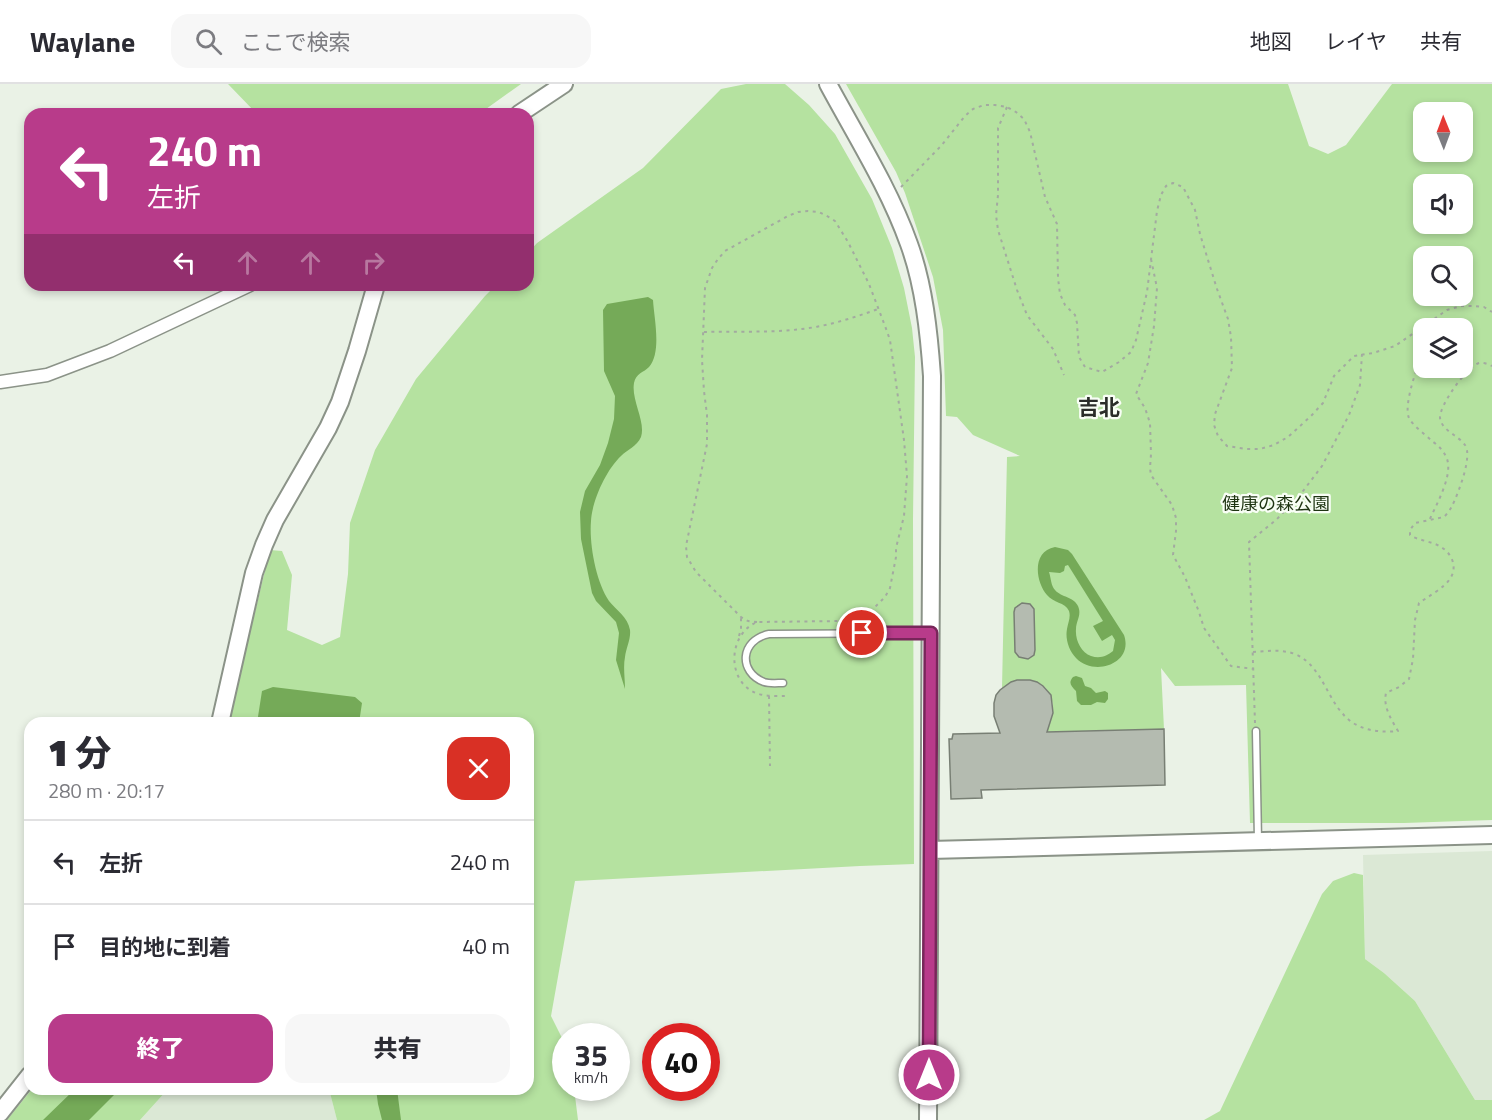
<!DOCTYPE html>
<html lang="ja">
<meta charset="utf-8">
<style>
:root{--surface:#fff;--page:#f7f7f7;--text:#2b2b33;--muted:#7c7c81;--line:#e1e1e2;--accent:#b83b8a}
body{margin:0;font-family:"Titillium Web","Noto Sans JP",sans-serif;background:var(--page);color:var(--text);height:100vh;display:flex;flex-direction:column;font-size:22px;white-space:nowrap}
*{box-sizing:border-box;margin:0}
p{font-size:20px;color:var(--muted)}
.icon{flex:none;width:33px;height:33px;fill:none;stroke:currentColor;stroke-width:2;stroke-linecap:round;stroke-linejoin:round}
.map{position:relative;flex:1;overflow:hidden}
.sheet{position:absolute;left:24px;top:633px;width:510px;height:378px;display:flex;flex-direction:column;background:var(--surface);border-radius:18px;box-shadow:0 3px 9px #0003}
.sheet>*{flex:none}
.top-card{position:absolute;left:24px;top:24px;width:510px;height:183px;border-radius:18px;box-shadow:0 3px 9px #0003;background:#b83b8a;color:#fff;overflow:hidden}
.needle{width:39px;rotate:359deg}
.controls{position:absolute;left:1413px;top:18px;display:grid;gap:12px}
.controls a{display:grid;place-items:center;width:60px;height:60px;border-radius:12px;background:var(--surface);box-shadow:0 3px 9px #0003;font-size:30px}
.speed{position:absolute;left:552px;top:939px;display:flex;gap:12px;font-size:30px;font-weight:700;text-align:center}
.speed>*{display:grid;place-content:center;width:78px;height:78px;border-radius:50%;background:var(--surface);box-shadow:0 3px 9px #0003;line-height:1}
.speed small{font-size:15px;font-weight:400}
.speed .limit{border:9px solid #d22;background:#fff;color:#111}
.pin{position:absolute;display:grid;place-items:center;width:51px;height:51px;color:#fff;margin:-26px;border:3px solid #fff;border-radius:50%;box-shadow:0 2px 6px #0007}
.me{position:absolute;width:66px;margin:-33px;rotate:0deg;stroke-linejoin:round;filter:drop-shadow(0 0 4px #0008)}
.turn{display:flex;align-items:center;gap:21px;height:126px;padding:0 24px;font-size:27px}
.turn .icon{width:78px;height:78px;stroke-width:2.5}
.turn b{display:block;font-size:42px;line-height:51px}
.lanes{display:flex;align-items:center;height:57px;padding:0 24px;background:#0003;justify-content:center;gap:30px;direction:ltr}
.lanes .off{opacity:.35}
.round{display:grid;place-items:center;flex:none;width:63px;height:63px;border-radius:18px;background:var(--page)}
.overview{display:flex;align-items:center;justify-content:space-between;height:102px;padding:0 24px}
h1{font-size:36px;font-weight:800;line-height:45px}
.action{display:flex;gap:12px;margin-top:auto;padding:12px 24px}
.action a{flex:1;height:69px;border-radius:18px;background:var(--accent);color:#fff;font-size:24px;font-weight:800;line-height:69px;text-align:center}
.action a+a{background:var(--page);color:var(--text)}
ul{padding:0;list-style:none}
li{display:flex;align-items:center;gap:18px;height:84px;padding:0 24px;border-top:2px solid var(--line)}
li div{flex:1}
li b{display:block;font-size:22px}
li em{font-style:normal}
header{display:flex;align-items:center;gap:36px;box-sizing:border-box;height:84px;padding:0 30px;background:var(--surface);border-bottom:2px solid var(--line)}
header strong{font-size:28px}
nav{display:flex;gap:33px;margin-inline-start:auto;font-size:21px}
.search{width:420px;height:54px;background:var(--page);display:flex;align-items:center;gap:15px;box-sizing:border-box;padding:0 21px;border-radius:18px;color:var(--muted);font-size:22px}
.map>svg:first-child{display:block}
.built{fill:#dbe8d5}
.green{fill:#b5e2a0;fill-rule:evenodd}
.water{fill:#75aa58;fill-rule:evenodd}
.building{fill:#b4bbb0;stroke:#787f74;stroke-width:1.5}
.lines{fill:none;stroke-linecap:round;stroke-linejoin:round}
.lane-casing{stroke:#8b9388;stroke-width:9}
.street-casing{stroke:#8b9388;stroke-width:15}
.secondary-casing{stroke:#8b9388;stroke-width:20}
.path{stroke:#a3aaa0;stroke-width:2;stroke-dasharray:3 4.5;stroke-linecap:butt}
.lane{stroke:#fff;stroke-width:6}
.street{stroke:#fff;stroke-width:12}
.secondary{stroke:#fff;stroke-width:16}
.route-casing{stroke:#78265a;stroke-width:15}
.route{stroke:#b83b8a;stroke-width:10}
.labels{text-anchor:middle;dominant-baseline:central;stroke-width:4.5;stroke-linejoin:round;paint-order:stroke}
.park-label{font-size:18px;fill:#1e3412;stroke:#f8fef5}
.quarter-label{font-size:21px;font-weight:bold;fill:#2a2d29;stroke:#f8fef5}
</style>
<header>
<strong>Waylane</strong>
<div class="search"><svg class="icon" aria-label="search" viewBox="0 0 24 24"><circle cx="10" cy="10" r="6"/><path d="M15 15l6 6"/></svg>ここで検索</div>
<nav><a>地図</a><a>レイヤ</a><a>共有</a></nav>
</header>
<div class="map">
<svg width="1492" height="1036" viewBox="0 0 1492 1036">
<rect width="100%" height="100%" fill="#eaf2e6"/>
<path class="built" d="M1492,767v249h-17l-60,-99 -31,-28 -19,-14 -2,-104z
M168,1005h161l8,31h-197z"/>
<path class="green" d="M228,0h293l-42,30h-222z
M746,0h39l24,21 26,29 37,65 20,49 12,40 8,40 3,29 -2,163 1,344 -54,2 -285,15 -24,135 14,28 1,44h8l4,32h-241l-8,-31h199v-366h-300l42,-173 12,1 10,24 -5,55 35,15 18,-8 8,-63 2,-51 25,-73 41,-71 69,-83 11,-11h32v-32l9,-10 106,-75 78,-79z
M846,0h442l21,62 19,8 18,-9 46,-61h100v736l-88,3h-154l-4,-138 -71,1 -14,-18 3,61 -119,3c3,-7 8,-15 8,-23 0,-30 -30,-36 -51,-21l5,-231 13,-1 -47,-21 -16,-18 -11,-1 -3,-86 -10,-53 -28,-84 -9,-21zM1424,28h38v40h-38zM1424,100h38v40h-38zM1424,172h38v40h-38zM1424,244h38v40h-38z
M1354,789l9,2 2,84 19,14 31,28 60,99h17v20h-288l16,-9 102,-217 11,-13z
M32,1005h136l-28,31h-133z"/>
<path class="water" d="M648,213l5,3c1,18 9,52 -4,67 -6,6 -13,6 -15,16 -3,17 12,39 7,54 -4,9 -14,13 -20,19 -15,14 -29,45 -30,65 -2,23 5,61 18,80 7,9 19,16 21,29 1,9 -4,18 -5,27 -2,10 0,21 0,32l-9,-29 3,-27 -3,-11 -20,-21 -4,-8 -11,-54 -1,-27 5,-21 15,-26 8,-22 6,-24 1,-23 -11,-25 -1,-61 4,-6z
M1055,463l13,3 4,4 52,81c10,29 -30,42 -48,23 -7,-7 -11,-19 -9,-29 1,-6 4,-12 2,-18 -4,-9 -16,-8 -22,-16 -12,-14 -15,-44 8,-48zM1068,481l35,56 -10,5 9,15 10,-6 3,5 -2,11c-6,5 -13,8 -22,5 -10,-4 -16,-16 -15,-27 0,-8 6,-14 2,-23 -5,-10 -16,-8 -23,-16 -4,-4 -4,-12 -6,-18l11,1 4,-2 1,-5z
M1076,592l6,2 3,8 6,2 5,5 9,-2 3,2v6l-3,4 -8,-1 -6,3h-10l-4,-4 -1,-10c-5,-5 -8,-8 -3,-14z
M273,603l82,10 7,6 -3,20h-102l5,-32z
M75,1005h45l-31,31h-46z
M376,1005h21l4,31h-19l-4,-16z"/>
<path class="building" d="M1022,519l8,1 4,5 1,41 -1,5 -6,4 -9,-2 -4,-5 -1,-40 1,-4z
M1017,596h13l7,2 6,4 8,9 2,18 -6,19 117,-3 1,56 -184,5 1,8 -31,1 -2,-60h3l1,-5 47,-1 -6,-17v-13l2,-8 4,-5 11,-8z"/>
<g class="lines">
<g class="lane-casing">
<path id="lane" d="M783,599c-6,0 -13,1 -19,-1 -26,-10 -24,-42 5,-48l161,-1
M1256,647l2,109"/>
</g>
<g class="street-casing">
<path id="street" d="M0,298l47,-7 63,-24 140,-66"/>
</g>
<g class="secondary-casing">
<path id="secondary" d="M828,0c28,52 61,104 81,160 15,41 20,89 23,132l-4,744
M519,30l45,-30
M220,639l34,-150 10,-28 11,-25 53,-92 12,-26 17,-51 19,-66
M930,766l562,-15
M0,1029l30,-38"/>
</g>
<path class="path" d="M1007,23l-9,21v67l-2,20 2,15 19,60 10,25 26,34 11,26
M901,103l40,-41 24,-30 8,-7 11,-4h11l12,2 9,5 8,7 6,13 15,65 12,27 1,54 2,16 5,11 10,10 2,8 2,34 6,10 17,5 17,-10 12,-10 5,-12 11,-48 10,-81 4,-16 5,-9 7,-3 10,4 12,23 5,24 17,55 11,30 3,18 1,31 -17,46 -1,11 4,11 9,10 19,3h14l14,-4 14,-8 23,-21 12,-13 11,-27 20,-20 19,-3 22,-7 52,-36 14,-4h11l12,1 8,5
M1151,175l6,29 -3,38 -6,37 -12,31 9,14 5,15 1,31 -1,14 1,7 21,30 4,13v13l-3,24 12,22 14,35 5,16 27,38 23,3
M704,248c32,-1 66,1 98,-3 26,-3 51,-11 76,-20
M1424,266c-6,14 -21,55 -15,68 5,9 16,16 23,23 7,5 12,10 15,18 6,17 -11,46 -18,62
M757,538l-9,-1 -7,-4 -45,-45 -9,-15 -1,-11 21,-102v-29l-3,-24 -2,-31 3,-72 7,-20 6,-9 7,-8 63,-35 10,-4 10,-1 11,1 8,4 8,5 13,21 21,42 16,42 5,14 14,100 3,36 -3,40 -8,32v9l-6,31 -5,9 -14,14 -8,4 -19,6 -87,1c-29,12 -31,59 -1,71 10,4 22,3 32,3
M739,552l2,-7v-11
M1253,568c14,-1 28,-3 42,2 12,5 19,14 26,25 6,10 14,27 22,35 13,16 35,19 55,17 -7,-12 -15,-24 -12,-38l13,-6 10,-8 4,-20 2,-39 4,-17c7,-5 26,-16 30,-23 9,-11 4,-26 -8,-33 -9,-6 -22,-6 -31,-12v-5l5,-7 29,-6c3,-3 6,-7 8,-11 6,-12 21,-50 13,-61 -7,-10 -23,-14 -25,-27 -1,-12 27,-52 39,-55 4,-1 9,1 13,3
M769,612l1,70
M1255,639l-6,-181 27,-22 24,-25 22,-29 27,-51 11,-30 2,-31"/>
<use href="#lane" class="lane"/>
<use href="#street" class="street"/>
<use href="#secondary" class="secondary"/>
</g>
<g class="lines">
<g class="route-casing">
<path id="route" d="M862,549h69l-2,442"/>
</g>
<use href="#route" class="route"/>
</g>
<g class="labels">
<g class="park-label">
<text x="1276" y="419">健康の森公園</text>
</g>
<g class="quarter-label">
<text x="1099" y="323">吉北</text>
</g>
</g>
</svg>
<div class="controls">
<a><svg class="needle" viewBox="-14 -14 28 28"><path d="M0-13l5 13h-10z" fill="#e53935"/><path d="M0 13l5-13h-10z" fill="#7c7c81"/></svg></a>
<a><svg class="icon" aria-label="sound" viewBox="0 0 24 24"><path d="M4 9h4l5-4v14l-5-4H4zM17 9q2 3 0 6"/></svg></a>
<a><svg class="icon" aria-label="search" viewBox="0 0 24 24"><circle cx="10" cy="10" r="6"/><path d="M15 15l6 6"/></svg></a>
<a><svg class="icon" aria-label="layers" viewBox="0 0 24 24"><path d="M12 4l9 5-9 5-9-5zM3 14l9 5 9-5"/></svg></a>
</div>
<div class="speed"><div>35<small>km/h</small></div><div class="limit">40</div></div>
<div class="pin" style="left:862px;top:549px;background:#d93025"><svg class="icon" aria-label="arrive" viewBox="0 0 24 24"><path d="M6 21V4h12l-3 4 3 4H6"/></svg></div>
<svg class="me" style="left:929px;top:991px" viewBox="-20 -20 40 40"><circle r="17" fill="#b83b8a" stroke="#fff" stroke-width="3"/><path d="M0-11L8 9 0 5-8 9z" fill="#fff"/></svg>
<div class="top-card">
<div class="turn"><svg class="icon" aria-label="left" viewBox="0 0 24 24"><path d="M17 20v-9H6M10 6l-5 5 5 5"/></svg><div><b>240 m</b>左折</div></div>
<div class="lanes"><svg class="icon" aria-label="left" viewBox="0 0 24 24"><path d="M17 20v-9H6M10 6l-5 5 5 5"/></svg><svg class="icon off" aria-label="ahead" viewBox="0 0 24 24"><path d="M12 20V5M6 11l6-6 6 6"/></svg><svg class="icon off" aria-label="ahead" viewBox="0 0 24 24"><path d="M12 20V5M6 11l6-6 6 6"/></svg><svg class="icon off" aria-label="right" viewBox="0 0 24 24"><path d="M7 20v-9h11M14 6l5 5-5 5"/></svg></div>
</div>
<section class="sheet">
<div class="overview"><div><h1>1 分</h1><p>280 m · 20:17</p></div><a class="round" style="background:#d93025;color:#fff"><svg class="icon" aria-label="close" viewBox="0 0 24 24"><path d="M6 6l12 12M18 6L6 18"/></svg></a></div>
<ul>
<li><svg class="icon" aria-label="left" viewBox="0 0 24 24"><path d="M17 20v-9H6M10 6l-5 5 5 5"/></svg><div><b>左折</b></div><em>240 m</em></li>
<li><svg class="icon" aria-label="arrive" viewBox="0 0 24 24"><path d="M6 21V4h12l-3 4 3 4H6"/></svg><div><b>目的地に到着</b></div><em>40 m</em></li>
</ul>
<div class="action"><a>終了</a><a>共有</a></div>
</section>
</div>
